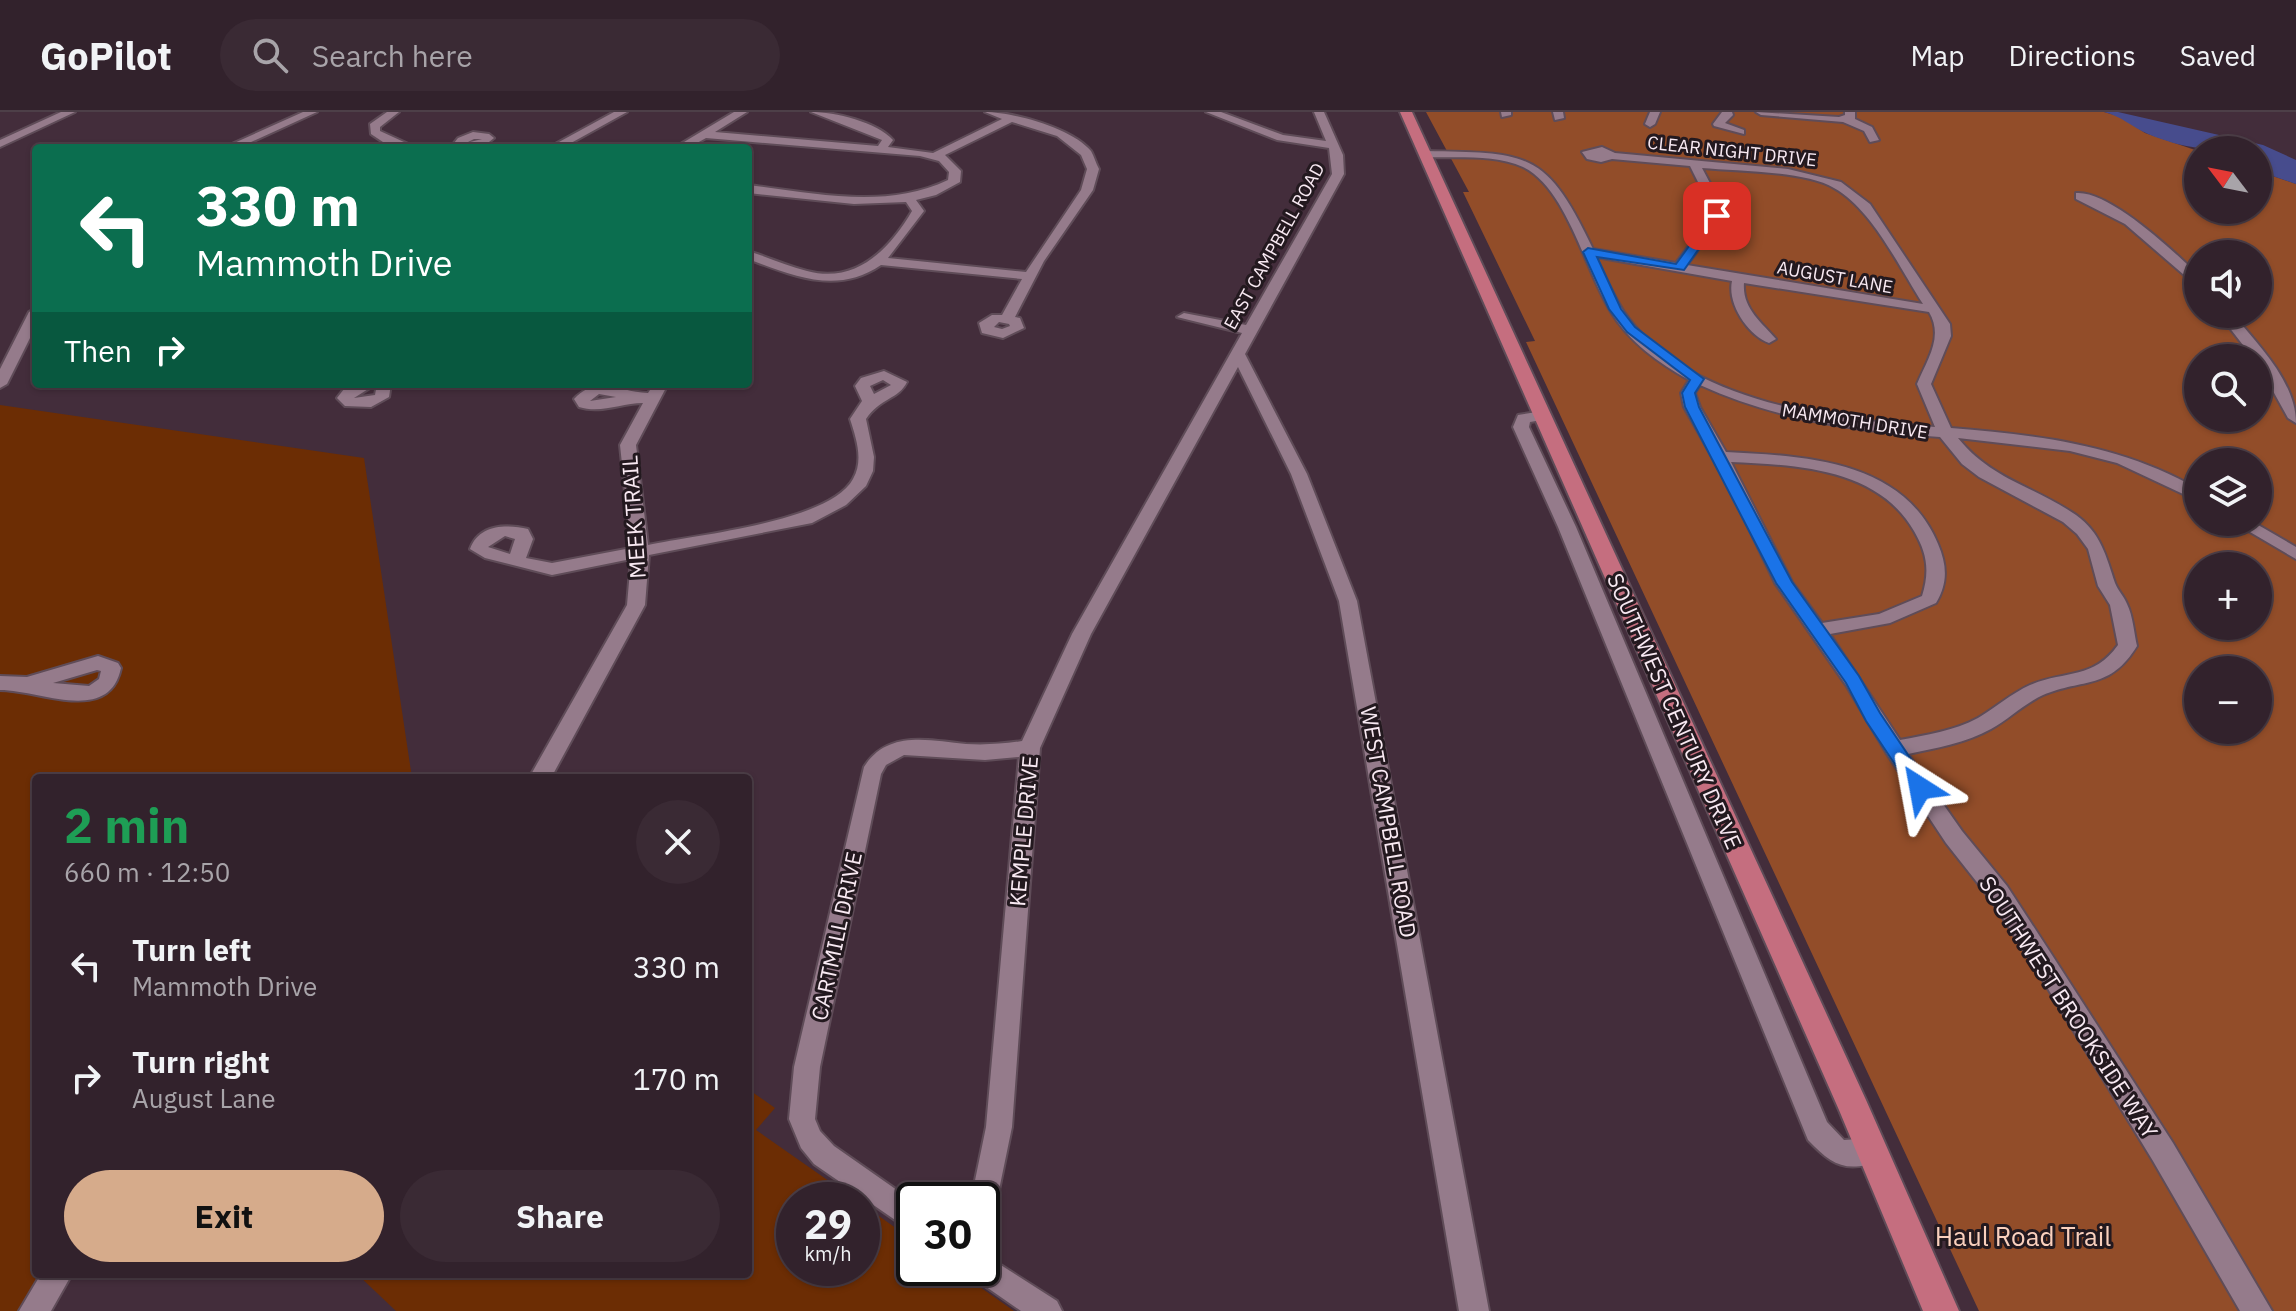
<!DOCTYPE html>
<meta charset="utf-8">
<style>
:root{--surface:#32222c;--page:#3a2a34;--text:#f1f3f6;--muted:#a8a4a9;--line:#4d3f48;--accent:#d6ab8b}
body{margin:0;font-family:"IBM Plex Sans",sans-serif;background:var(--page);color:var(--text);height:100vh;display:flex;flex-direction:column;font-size:30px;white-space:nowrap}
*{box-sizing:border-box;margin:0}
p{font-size:26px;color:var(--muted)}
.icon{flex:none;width:44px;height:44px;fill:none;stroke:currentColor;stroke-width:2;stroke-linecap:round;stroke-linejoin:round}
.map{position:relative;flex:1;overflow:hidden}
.details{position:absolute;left:32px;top:662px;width:720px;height:504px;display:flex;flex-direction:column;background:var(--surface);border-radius:8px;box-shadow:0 2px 6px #0004,0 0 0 2px var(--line)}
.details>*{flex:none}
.banner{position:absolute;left:32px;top:32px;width:720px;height:244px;border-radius:8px;box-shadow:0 2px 6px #0004,0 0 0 2px var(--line);background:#0b6e4f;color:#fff;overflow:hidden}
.needle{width:52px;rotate:302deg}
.buttons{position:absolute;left:2184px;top:24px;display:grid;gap:16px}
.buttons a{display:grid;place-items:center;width:88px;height:88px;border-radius:50%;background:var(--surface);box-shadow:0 2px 6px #0004,0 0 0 2px var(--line);font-size:40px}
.speed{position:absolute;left:776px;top:1070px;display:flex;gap:16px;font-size:40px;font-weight:700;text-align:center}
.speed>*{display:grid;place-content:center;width:104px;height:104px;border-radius:50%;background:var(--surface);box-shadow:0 2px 6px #0004,0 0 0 2px var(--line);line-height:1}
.speed small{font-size:20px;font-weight:400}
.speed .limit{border:4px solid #111;border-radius:12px;background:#fff;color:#111}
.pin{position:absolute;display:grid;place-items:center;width:68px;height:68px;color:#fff;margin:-34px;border-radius:16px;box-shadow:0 4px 12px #0006}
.me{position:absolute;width:88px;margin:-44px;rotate:326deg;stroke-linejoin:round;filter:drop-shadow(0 0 6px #0008)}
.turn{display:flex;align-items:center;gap:28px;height:168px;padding:0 32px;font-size:36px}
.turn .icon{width:104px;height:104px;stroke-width:2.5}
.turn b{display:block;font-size:56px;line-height:68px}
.then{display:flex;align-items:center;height:76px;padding:0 32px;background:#0003;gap:16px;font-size:30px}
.round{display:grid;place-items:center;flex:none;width:84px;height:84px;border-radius:42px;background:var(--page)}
.headline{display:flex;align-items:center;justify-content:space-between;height:136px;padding:0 32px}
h1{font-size:48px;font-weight:700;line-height:60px;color:#1e9e55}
.cta{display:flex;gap:16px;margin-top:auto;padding:16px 32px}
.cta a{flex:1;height:92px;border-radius:48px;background:var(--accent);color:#111;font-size:32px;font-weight:700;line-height:92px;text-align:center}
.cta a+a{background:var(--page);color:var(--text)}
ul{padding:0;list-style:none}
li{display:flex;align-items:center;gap:24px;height:112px;padding:0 32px}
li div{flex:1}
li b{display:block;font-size:30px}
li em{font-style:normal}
header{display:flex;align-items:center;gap:48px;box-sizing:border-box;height:112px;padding:0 40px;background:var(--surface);border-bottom:2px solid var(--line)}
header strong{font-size:38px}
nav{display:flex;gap:44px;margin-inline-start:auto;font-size:28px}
.search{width:560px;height:72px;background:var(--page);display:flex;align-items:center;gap:20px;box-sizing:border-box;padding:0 28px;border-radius:44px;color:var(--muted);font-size:30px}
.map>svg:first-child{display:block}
.green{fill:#6c2d04}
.forest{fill:#924d29;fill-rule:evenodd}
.water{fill:#474c8d}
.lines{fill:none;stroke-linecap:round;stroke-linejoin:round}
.minor-casing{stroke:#5f4c58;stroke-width:4}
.major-casing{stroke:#5f4c58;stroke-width:4}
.minor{fill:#957b8b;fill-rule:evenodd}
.major{fill:#c56e7f;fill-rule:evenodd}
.route{fill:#1a73e8;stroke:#114b97;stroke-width:2}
.labels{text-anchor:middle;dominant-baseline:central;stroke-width:6;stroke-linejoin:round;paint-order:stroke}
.far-street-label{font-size:18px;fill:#f8e9f2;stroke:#23191f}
.street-label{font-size:22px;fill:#f8e9f2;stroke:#23191f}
.near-park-label{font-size:26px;fill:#fad0bd;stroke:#23191f}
</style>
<header>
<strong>GoPilot</strong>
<div class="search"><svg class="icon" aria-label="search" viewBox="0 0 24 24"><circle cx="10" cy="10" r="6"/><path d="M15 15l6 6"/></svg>Search here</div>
<nav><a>Map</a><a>Directions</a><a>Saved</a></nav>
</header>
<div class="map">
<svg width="2296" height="1199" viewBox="0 0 2296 1199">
<rect width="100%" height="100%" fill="#432d3b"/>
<path class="green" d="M0,293l364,53 48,320h-376v496h26l-29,37h-33z
M748,977l27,19 -19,22 100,70h-62v68h68v-64l52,37v27h39l61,43h-618l-39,-37h391z"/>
<path class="forest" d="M1426,0h678l17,5 24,16 53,18v59h60v-39l38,13v1127h-317l-453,-969 9,-1 -72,-149h6zM2198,142h60v60h-60zM2198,246h60v60h-60zM2198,350h60v60h-60zM2198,454h60v60h-60zM2198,558h60v60h-60z"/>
<path class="water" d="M2104,0h14l145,33 33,15v24l-38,-13v-21c-44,0 -69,1 -110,-16 -16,-7 -27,-18 -44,-22z"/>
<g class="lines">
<g class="minor-casing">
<path id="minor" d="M61,0h14l-75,35v-7z
M303,0h14l-79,36h-15z
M387,0h12l-19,15v4l37,17 -31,-4 -15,-10 -1,-10z
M614,0h13l-65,36h-14z
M734,0h13l-32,20 163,14 4,-6 -71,-28c24,0 66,10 82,28l-5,7 45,6 69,-34 -17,-7c28,0 87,16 106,39 3,5 5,13 8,18l-6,21 -49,71 -29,56 5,1 4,10 -21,10 -21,-5 -3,-10 13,-8h10l20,-36 -141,-14c-44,30 -87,11 -133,-6v-8c20,6 39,15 59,20 49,13 82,-21 105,-60l-6,-9 -52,2 -106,-11v-8c67,8 137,25 200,-5l1,-8 -10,-11 -19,-5 -214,-18 -18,10h-14zM1012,10l45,14 24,19 6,14 -6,21 -55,82 -138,-14 36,-47 -8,-11 20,-5 24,-13 1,-11 -16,-16zM999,210l10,2 1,2 -8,3 -8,-2z
M1206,0h15l62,23 43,6 -12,-29h10l19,43 1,19 -99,180 62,120 50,127 132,710h-30l-120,-710 -48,-127 -53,-107 -147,267 -51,114 -28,379 -20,97 -10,4v-28h-11l15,-73 33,-370 -34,3 -81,-5 -18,10 -5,9 -61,293 -5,52 5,12 14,15 80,56v31l-100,-69 -13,-16 -12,-29 5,-52 70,-300c23,-37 64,-27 102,-23 19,1 37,0 56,-3l50,-107 170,-301 -65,-16 7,-4 62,12 86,-151 -3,-26 -52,-8z
M1501,0h10v3l-9,2z
M1553,0h10l1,6 -9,2z
M1650,0h10l-5,12 -5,3 -5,-3z
M1722,0h10l1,3 -8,8 19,7v4l-30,-8 -1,-2z
M1756,0l83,5 6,-2v-3h10v7l17,8 7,13 -9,2 -6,-11 -21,-9 -82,-7z
M473,20l16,2 5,4 -10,8 -34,2 8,-10zM474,27h8l-16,4z
M1602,35l13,6 173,16 53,13 29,22 80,120 1,12 -20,48 20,44c87,7 171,17 247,61v12l-81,-38 -47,-12 -112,-13c34,42 76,48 118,77 25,18 30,41 39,68 3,8 9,13 12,21 6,12 7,29 10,42 -27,44 -53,32 -94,49 -18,8 -34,24 -52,34 -25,14 -55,19 -83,25l54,77 45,55 45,69 121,188 99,168h-32l-87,-150 -117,-192 -45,-69 -45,-57 -59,-89 -41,-69 -71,-102 -47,-98 -44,-78 -3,-14 8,-13c-30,-17 -60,-38 -78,-68 -25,-39 -44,-124 -88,-145 -28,-13 -66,-9 -97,-10l-6,-3 6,-3c104,2 120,0 167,98l83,14 35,-47 -3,-14 -18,-36 -78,-7 -11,3 -14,-3 -5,-7zM1702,56c34,3 104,3 132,20 38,21 65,79 89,116l-236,-39 36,-49 -3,-14zM1596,145l136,24c-5,23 16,54 37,62l7,-4c-15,-17 -34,-31 -32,-56l185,29c15,25 -2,48 -12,72l18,43c-101,-7 -248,-23 -311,-115 -11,-17 -19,-36 -28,-55zM1700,273c77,35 157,46 240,52l22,27 17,13 84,45 14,12 11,15 10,37 12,19 8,40c-25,35 -53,25 -88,40 -18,8 -35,23 -52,33 -24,13 -52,17 -78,22l-70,-106 60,-11 46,-20c12,-20 11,-38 2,-59 -35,-84 -133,-88 -212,-92l-26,-45 -5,-14zM1731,350c65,3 147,6 183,69 13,22 16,40 8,65l-43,18 -57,9 -30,-41z
M2076,81c33,-3 99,59 122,82v12l-73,-63 -49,-25z
M36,196v18l-29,58 -7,4v-19l29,-57z
M2219,202h14c25,31 63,68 63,109l-8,-5 -30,-54v-6h-5z
M884,259l23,11c-8,17 -27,16 -41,37l8,38 -1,14 -7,15 -20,19 -34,18 -163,32 -4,50 -94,173h-22l98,-173 4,-46 -79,16 -67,-17 -15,-9c9,-25 37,-25 58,-20l5,10 -7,19 26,5 79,-15 -11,-103 23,-42c-22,0 -42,11 -64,4l-5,-8 3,-3c24,-21 45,-3 71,-3l6,-9h14l-32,61 12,100c47,-10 182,-23 205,-66 11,-19 3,-41 -3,-60l12,-18 -7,-15 6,-8zM883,268l8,5 -17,9 -4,-8zM599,282l17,3 -26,4zM505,424l10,3 -5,15 -22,-7z
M356,272h20l-22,14 21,-3 2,-11h14l-2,13 -18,10 -26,-1 -8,-8 7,-9z
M1543,299l8,5 -3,3 -18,3 -1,5 47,100 251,595 17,18 28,-2 10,4 4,9 -4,9c-36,14 -50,5 -74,-20l-250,-613 -45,-100 5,-12z
M2233,410h20l43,25v12z
M98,544l20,7 3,5c-12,57 -81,22 -121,22v-14l27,1zM97,558l4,1 -2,8 -10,7 -36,-3z
M982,1141l75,48 5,10h-41l-49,-34 -4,-9h14z
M41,1162h31l-21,37h-32z"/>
</g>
<g class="major-casing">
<path id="major" d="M1400,0h12l454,988 93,211h-36l-84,-201z"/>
</g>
<use href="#minor" class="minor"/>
<use href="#major" class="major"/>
</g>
<path class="route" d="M1713,101l9,3 -38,54 -87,-13 24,52 14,18 69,52 -9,14 4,14 93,175 67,94 21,37 47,70 3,5 -3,5h-13l-48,-72 -20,-38 -70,-100 -91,-176 -3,-14 8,-13 -63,-48 -18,-23 -26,-57 5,-4 88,16z"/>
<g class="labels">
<g class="far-street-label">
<text transform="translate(1732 39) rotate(6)">CLEAR NIGHT DRIVE</text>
<text transform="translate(1274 134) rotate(-61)">EAST CAMPBELL ROAD</text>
<text transform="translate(1835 165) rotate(10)">AUGUST LANE</text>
<text transform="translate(1855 309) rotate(9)">MAMMOTH DRIVE</text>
</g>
<g class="street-label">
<text transform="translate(633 405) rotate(-94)">MEEK TRAIL</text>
<text transform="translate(1675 599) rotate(66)">SOUTHWEST CENTURY DRIVE</text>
<text transform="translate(1389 710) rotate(80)">WEST CAMPBELL ROAD</text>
<text transform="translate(1023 719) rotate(-85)">KEMPLE DRIVE</text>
<text transform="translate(836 824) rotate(-78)">CARTMILL DRIVE</text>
<text transform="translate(2069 895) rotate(57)">SOUTHWEST BROOKSIDE WAY</text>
</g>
<g class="near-park-label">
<text x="2023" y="1124">Haul Road Trail</text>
</g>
</g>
</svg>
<div class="buttons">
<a><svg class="needle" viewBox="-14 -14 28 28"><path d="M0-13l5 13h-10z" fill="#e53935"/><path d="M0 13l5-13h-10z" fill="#a8a4a9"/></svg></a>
<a><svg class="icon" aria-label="sound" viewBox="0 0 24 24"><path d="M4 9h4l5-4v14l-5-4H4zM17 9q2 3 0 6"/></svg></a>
<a><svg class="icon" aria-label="search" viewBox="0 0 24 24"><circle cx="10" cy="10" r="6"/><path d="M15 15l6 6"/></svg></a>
<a><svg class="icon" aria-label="layers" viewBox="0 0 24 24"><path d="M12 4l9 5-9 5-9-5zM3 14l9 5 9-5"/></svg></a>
<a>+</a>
<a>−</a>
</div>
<div class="speed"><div>29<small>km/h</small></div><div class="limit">30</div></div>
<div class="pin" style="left:1717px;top:104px;background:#d93025"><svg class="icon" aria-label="arrive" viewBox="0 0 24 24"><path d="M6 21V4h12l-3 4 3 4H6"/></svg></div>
<svg class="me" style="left:1920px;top:676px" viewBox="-20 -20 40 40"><path d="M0-17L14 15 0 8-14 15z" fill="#1a73e8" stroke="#fff" stroke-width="4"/></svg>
<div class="banner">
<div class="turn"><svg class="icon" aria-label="left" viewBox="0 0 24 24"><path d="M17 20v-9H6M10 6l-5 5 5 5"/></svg><div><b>330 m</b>Mammoth Drive</div></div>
<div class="then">Then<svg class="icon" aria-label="right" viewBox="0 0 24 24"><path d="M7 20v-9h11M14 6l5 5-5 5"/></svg></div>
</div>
<section class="details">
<div class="headline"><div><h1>2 min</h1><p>660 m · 12:50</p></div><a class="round"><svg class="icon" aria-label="close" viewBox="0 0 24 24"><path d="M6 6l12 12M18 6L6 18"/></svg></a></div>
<ul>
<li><svg class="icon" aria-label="left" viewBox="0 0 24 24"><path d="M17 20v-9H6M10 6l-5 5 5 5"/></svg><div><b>Turn left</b><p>Mammoth Drive</p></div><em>330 m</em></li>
<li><svg class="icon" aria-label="right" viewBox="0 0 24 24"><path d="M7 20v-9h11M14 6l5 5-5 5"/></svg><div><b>Turn right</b><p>August Lane</p></div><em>170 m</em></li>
</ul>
<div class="cta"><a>Exit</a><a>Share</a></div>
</section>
</div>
